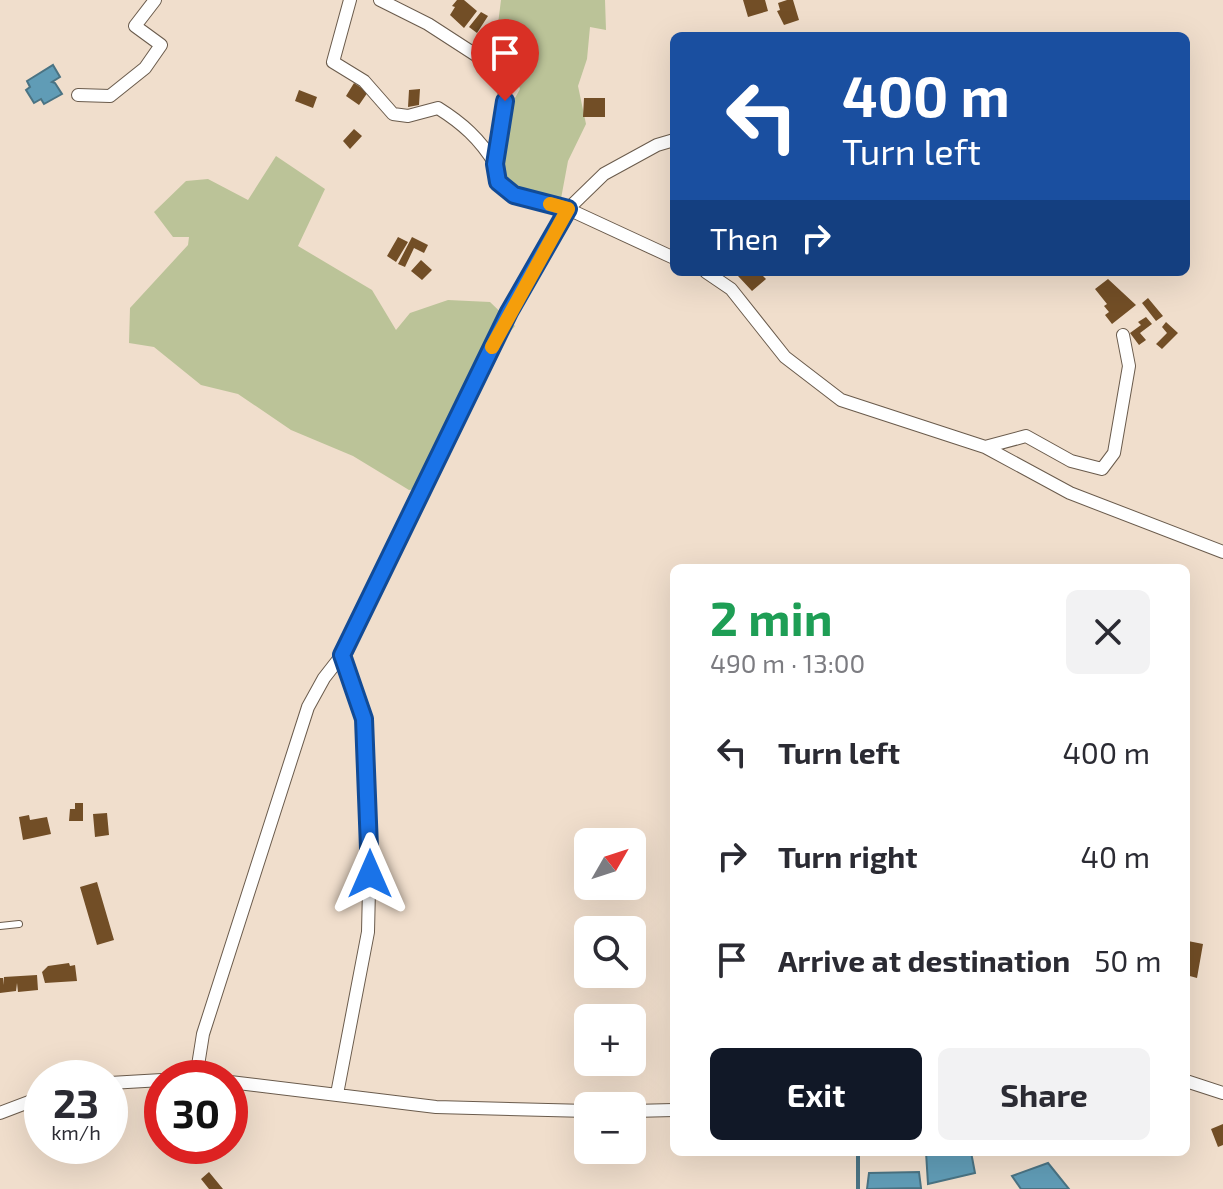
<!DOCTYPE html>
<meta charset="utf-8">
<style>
:root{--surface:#fff;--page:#f2f2f3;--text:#2b2b33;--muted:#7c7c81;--accent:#111827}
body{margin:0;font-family:"Exo 2",sans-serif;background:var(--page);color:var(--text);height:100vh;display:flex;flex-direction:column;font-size:30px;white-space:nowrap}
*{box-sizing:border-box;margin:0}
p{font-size:26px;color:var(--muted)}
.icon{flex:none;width:44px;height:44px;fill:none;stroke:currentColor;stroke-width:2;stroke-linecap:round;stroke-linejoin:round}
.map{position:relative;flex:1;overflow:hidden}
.drawer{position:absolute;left:670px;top:564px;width:520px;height:592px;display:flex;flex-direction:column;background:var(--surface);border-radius:12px;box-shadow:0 8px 32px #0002}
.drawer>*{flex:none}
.guide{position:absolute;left:670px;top:32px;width:520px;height:244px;border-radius:12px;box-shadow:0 8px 32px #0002;background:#1a4fa0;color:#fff;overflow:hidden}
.needle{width:52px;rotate:51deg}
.buttons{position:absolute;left:574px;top:828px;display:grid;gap:16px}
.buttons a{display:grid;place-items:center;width:72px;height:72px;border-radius:12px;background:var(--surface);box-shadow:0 8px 32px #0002;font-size:40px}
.speed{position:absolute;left:24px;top:1060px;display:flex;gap:16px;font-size:40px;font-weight:700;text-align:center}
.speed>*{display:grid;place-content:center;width:104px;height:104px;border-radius:50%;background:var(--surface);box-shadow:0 8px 32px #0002;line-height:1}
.speed small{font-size:20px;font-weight:400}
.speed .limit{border:12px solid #d22;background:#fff;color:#111}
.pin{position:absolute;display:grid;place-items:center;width:68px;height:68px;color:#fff;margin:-82px -34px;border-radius:50% 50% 50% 0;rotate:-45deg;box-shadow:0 0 8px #0007}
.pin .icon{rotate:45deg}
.me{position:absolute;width:88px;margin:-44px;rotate:0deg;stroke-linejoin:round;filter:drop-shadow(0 0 6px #0008)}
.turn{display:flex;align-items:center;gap:28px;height:168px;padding:0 40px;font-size:36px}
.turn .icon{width:104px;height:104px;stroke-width:2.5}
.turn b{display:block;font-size:56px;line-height:68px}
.then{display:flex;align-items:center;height:76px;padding:0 40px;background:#0003;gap:16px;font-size:30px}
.round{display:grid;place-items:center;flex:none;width:84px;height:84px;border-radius:12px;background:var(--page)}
.headline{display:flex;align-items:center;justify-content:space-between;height:136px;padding:0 40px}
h1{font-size:48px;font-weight:700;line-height:60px;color:#1e9e55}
.action{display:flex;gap:16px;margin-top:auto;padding:16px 40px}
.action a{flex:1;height:92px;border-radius:12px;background:var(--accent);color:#fff;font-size:32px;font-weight:700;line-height:92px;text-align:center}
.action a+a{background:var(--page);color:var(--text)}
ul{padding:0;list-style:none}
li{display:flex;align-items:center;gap:24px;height:104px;padding:0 40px}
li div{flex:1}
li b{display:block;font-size:30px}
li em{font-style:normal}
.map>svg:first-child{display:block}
.green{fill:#bbc398}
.water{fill:#609cb6;stroke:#4a7383;stroke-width:2}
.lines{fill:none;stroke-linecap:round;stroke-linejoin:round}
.stream{stroke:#4a7383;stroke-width:4}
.building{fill:#724e26}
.lane-casing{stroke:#6a5b4c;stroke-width:8}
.street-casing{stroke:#6a5b4c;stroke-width:14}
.lane{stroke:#fff;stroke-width:6}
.street{stroke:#fff;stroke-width:12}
.route-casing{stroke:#114b97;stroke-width:20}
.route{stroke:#1a73e8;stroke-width:14}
.slow{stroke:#f59e0b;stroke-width:14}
</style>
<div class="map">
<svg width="1223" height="1189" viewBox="0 0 1223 1189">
<rect width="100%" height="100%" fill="#f0decc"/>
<path class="green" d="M501,0h104l1,30 -16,-3 -3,32 -9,27 8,38 -18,37 -8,43 -44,-14 -19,-21 8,-53 15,-27 -9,-26 -31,-13 2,-16 16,-10z
M276,156l49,33 -27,57 74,44 24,40 14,-17 38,-13 42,2 25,24 -48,58 -43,104 -15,2 -56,-34 -62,-26 -53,-36 -37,-9 -47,-38 -25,-4 1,-35 58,-63 1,-8h-16l-19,-25 32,-31 22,-2 40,21z"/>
<path class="water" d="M53,65l7,12 -8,5 3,1 7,11 -18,10 -3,-5 -7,4 -8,-13 4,-3 -3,-6z
M926,1152h45l4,21 -47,11z
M1048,1163l21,26h-48l-9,-13z
M919,1172l2,16 -54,1 2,-16z"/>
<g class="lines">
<path class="stream" d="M858,1189v-37"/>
</g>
<path class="building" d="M457,0h7l13,11 -13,17 -14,-13 5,-8 -3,-1z
M743,0h22l3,11 -20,6z
M787,0h6l6,20 -15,5 -7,-14 3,-1 -2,-7z
M481,12l7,4 -11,17 -8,-6z
M354,83l14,9 -9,13 -13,-9z
M420,89l-1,16 -11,2 1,-17z
M299,90l18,7 -4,11 -18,-7z
M584,98h21v19h-22z
M354,129l8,7 -12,13 -7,-8z
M398,237l10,5 -12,20 -9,-6z
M412,237l16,8 -4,8 -10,-5 -9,19 -7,-3z
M421,260l11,10 -10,10 -11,-9z
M744,272h15l7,7 -14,12 -14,-15z
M1108,279l28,26 -24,19 -7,-9 4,-3 -5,-6 3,-2 -12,-15z
M1148,298l15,18 -7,5 -14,-18z
M1146,317l6,7 -12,9 6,7 -7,5 -9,-12 11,-8 -3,-3z
M1166,322l12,11 -16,16 -6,-5 11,-11 -5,-6z
M75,803h8v18h-14l1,-12h5z
M107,813l2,22 -14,2 -2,-23z
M29,815l1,5 17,-3 4,17 -28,6 -4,-23z
M97,882l17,58 -17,5 -17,-58z
M1188,941l15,3 -6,34 -11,-3z
M69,963l1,3 5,-1 2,16 -32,2 -3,-11 6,-6z
M37,975l1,15 -20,2 -1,-9 -1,8 -16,2v-15h3v7l1,-8z
M1223,1124v21l-5,2 -7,-18z
M209,1172l14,17h-14l-8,-10z"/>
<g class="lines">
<g class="lane-casing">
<path id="lane" d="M0,926l19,-2"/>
</g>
<g class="street-casing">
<path id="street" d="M350,0l-17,62 31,19 29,33 15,2 30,-8c24,15 42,31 57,56
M380,0l48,24 68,44 8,13 1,20 -10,63 3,18 16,13 54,14 106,49
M78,95l32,1 35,-28 16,-23 -26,-19 20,-26
M706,272l25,17 54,68 56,43 144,47 85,46 153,59
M985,447l41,-11 45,25 31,8 12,-16 15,-87 -6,-31
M196,1078l7,-44 105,-327 16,-29 18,-23 167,-343 59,-103 36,-35 53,-29 17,-5
M1186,1081l37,12
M230,1082l206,25 152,4
M110,1083l52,-3
M337,1094l31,-162 2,-87 -6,-126 -22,-64
M632,1111l42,-1
M0,1113l42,-16"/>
</g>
<use href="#lane" class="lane"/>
<use href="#street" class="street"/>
</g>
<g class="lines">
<g class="route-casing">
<path id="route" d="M370,874l-6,-155 -22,-64 167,-343 59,-103 -54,-14 -16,-13 -3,-18 10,-63"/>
</g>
<use href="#route" class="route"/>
<path class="slow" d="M492,347l76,-138 -18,-5"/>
</g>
</svg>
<div class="buttons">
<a><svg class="needle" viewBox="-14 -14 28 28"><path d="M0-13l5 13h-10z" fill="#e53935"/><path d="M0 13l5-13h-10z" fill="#7c7c81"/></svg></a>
<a><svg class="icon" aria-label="search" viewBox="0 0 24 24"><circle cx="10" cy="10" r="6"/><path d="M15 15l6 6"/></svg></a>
<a>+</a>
<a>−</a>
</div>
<div class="speed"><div>23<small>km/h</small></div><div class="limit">30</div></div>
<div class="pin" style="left:505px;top:101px;background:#d93025"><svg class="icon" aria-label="arrive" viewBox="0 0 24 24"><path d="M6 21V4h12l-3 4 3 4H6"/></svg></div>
<svg class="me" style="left:370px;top:874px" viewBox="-20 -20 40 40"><path d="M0-17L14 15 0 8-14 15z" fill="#1a73e8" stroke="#fff" stroke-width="4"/></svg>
<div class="guide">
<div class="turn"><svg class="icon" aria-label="left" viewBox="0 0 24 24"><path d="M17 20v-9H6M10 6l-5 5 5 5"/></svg><div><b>400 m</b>Turn left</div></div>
<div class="then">Then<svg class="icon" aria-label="right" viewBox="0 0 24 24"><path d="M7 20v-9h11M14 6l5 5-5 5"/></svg></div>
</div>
<section class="drawer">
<div class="headline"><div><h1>2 min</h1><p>490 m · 13:00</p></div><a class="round"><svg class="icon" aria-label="close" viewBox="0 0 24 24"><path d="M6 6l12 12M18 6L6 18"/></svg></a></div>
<ul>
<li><svg class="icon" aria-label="left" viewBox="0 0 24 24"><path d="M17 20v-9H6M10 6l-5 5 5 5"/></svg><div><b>Turn left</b></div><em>400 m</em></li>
<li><svg class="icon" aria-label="right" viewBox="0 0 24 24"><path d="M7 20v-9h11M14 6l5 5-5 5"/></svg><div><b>Turn right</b></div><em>40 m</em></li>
<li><svg class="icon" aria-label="arrive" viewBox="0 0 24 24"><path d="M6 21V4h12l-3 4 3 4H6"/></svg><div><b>Arrive at destination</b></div><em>50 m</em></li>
</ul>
<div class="action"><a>Exit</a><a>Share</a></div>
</section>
</div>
